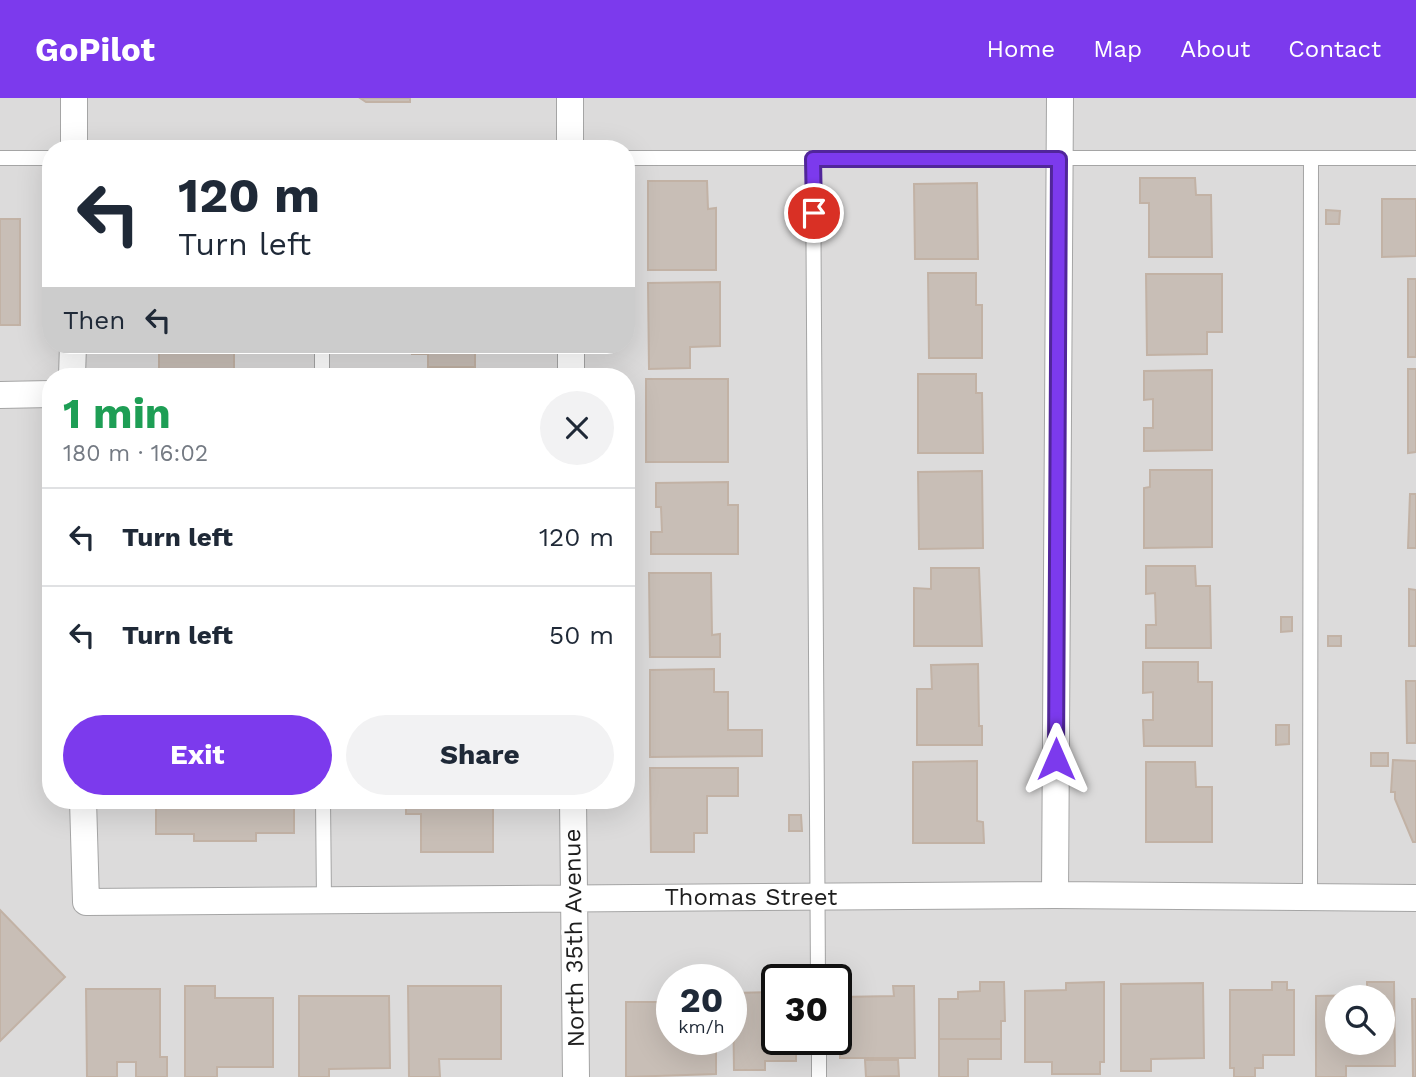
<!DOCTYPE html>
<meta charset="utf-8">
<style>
:root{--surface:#fff;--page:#f2f2f3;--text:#1f2937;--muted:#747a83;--line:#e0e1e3;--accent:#7c3aed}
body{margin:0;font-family:"Work Sans",sans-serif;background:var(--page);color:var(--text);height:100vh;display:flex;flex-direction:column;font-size:26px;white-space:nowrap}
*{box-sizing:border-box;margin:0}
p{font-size:23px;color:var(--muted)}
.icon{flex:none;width:38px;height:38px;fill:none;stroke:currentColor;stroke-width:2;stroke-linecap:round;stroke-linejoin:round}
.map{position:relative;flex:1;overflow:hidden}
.panel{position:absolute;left:42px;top:270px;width:593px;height:441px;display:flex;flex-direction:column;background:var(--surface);border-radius:28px;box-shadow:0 7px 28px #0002}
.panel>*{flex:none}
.hud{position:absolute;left:42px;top:42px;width:593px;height:214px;border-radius:28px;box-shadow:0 7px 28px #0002;background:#fff;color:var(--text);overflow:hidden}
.fabs{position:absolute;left:1325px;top:887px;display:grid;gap:14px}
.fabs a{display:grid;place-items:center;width:70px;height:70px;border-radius:50%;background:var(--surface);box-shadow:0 7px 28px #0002;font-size:35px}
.speed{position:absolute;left:656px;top:866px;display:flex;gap:14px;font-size:35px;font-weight:700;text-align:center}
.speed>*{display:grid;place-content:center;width:91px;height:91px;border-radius:50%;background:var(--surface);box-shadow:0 7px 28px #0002;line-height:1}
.speed small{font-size:18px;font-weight:400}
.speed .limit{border:4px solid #111;border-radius:10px;background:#fff;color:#111}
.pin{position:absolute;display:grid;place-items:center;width:60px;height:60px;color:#fff;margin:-30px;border:4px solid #fff;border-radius:50%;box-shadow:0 2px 7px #0007}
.me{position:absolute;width:77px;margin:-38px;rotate:0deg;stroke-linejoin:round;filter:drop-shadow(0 0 5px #0008)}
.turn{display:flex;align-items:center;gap:24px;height:147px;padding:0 21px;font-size:32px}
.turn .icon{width:91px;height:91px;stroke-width:2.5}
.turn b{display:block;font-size:49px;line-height:60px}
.then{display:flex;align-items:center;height:66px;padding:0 21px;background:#0003;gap:14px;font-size:26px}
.round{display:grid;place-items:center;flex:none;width:74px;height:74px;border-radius:37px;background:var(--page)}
.headline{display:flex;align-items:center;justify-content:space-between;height:119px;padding:0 21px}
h1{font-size:42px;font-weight:700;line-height:52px;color:#1e9e55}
.button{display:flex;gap:14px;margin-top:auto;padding:14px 21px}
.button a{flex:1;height:80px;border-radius:42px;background:var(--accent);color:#fff;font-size:28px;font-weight:700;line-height:80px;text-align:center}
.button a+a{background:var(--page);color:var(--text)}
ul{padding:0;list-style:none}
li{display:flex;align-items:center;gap:21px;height:98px;padding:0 21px;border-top:2px solid var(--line)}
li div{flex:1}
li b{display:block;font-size:26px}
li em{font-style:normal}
header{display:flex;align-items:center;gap:42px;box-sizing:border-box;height:98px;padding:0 35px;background:var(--accent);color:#fff}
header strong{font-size:33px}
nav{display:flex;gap:38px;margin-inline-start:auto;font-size:24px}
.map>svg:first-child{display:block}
.residential{fill:#dcdbdb;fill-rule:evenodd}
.building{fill:#c8beb6;stroke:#c2b2a5;stroke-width:2;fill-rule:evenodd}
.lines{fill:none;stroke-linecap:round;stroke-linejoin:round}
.lane-casing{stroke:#a5a5a5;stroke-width:16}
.street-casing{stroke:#a5a5a5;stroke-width:28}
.lane{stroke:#fff;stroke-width:14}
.street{stroke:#fff;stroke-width:26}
.route-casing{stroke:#51269a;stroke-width:18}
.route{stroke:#7c3aed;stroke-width:12}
.labels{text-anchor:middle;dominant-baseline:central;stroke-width:6;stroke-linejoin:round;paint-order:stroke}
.street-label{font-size:24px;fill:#1e1e1e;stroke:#fff}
</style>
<header>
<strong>GoPilot</strong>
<nav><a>Home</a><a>Map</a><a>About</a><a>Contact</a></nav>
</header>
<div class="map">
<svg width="1416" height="979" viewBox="0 0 1416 979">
<rect width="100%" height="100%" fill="#f0ece4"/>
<path class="residential" d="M0,0h1416v979h-1416zM51,51h575v196h-575zM51,278h575v424h-575zM672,882h60v60h-60zM777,882h59v60h-59zM1337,900h45v45h-45z"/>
<path class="building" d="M360,0h50v4h-44z
M1140,80h55l1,17h15l1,62h-63v-54h-9z
M648,83h59l1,28 8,-1v62h-68z
M977,85l1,76h-63l-1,-75z
M1382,101h34v57l-34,1z
M1326,112l14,1 -1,13h-13z
M0,121h20v106h-20z
M928,175h48v32h6v53h-53z
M1146,176h76v58h-15v22l-60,1z
M1408,181h8v78h-8z
M720,184v64l-30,1v21l-41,1 -1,-86z
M159,247h75v31h-75z
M412,247h63v22h-47v-13h-16z
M1408,271h8v83l-8,1z
M1212,272v80l-68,1v-23h9v-29l-9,1v-29z
M918,276h58v19h6l1,60h-65z
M646,281h82v83h-82z
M1150,372h62v77l-68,1v-60l6,-1z
M982,373l1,77 -64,1 -1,-77z
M728,384v23h10v49h-87v-22h11l-1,-25h-5v-24z
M1410,396h6v54h-8z
M1146,468h49l1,20h14l1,62h-65v-23h10l-1,-32 -9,1z
M931,470h48l3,78h-68v-58l17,1z
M649,475h62l1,62 8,-1v23h-70z
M1409,491l7,1v56h-7z
M1281,519h11v14l-11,1z
M1328,538h13v10h-13z
M1143,564h55v20h14v64h-68l-1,-26h10v-28l-10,1z
M978,566l1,62h3v19h-65v-56h15l-1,-24z
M714,571v23h14v38h34v26l-112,1v-87z
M1406,583h10v62h-9z
M1276,627h13v19l-13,1z
M1371,655h17v13h-17z
M1393,662l23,1v81h-3l-18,-43v-7h-4z
M977,663v60l6,1 1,21h-71v-81z
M1146,664h49l1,25h16v55h-66z
M650,670h88v28h-31v37h-13v19h-43z
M156,702h138v33h-38v8h-62v-7h-38z
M406,702h87v52h-72v-38h-15z
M789,717h12l1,16h-13z
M0,812l65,67 -65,64z
M980,884h24l1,39h-4v18h-62v-40h19v-7l22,-1z
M1104,884v80h-4v12h-48v-12h-27v-71l41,-1v-7z
M1272,884h15v8h7v65h-31v13h-8v9h-21v-9h-4v-78h42z
M1367,884h27l1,84h-49v11h-30v-81l51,-1zM1337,900h45v45h-45z
M1203,885l1,75 -53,1v12h-30v-87z
M774,886h3v56h19v21h-31v9h-31l-1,-77 41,-1z
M185,888h30v12h58v69h-56v10h-32z
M408,888h93v73h-62l1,18h-31z
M893,888h21l1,72h-75v-61l54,-1z
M86,891h74v68h7v20h-31v-15h-19v15h-30z
M299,898h90l1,72 -61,1v8h-30z
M1412,901h4v78h-3z
M626,904h46v38h44v34l-90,3z
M939,941h62v20h-33v18h-29z
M865,962h33l1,16 -33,1z"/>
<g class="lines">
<g class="lane-casing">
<path id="lane" d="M0,60h51
M626,60h790
M813,61l5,821
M322,247v31
M323,702l1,100
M1310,799l1,-739
M819,942v37"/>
</g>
<g class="street-casing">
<path id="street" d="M570,0v51
M74,51v-51
M571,247v31
M72,278l1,-31
M0,297l51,-1
M83,702l3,102 969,-7 361,3
M573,702l3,277
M1055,797l5,-797"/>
</g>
<use href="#lane" class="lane"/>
<use href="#street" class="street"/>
</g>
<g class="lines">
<g class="route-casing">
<path id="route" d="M814,115l-1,-54h246l-3,600"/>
</g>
<use href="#route" class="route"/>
</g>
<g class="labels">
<g class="street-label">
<text x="751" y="799">Thomas Street</text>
<text transform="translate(574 840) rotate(-91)">North 35th Avenue</text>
</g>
</g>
</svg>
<div class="fabs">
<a><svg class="icon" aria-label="search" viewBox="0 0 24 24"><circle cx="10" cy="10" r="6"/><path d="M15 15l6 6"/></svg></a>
</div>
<div class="speed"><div>20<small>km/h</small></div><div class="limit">30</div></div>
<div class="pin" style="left:814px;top:115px;background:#d93025"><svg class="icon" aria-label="arrive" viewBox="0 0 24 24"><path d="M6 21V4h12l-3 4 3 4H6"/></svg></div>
<svg class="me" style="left:1056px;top:661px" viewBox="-20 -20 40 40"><path d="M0-17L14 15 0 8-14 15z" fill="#7c3aed" stroke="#fff" stroke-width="4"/></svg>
<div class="hud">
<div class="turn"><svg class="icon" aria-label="left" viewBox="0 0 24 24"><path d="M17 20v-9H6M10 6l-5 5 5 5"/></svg><div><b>120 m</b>Turn left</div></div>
<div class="then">Then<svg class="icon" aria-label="left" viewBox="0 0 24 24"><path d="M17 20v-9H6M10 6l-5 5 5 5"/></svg></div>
</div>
<section class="panel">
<div class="headline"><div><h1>1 min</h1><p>180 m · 16:02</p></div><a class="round"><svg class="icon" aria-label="close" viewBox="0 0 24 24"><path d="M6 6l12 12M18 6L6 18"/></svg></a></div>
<ul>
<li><svg class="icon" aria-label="left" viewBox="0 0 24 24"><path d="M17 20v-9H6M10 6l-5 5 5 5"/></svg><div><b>Turn left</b></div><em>120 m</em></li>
<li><svg class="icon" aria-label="left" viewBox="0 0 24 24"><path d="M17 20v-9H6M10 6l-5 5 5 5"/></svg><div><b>Turn left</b></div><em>50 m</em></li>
</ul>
<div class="button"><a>Exit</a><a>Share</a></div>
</section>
</div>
